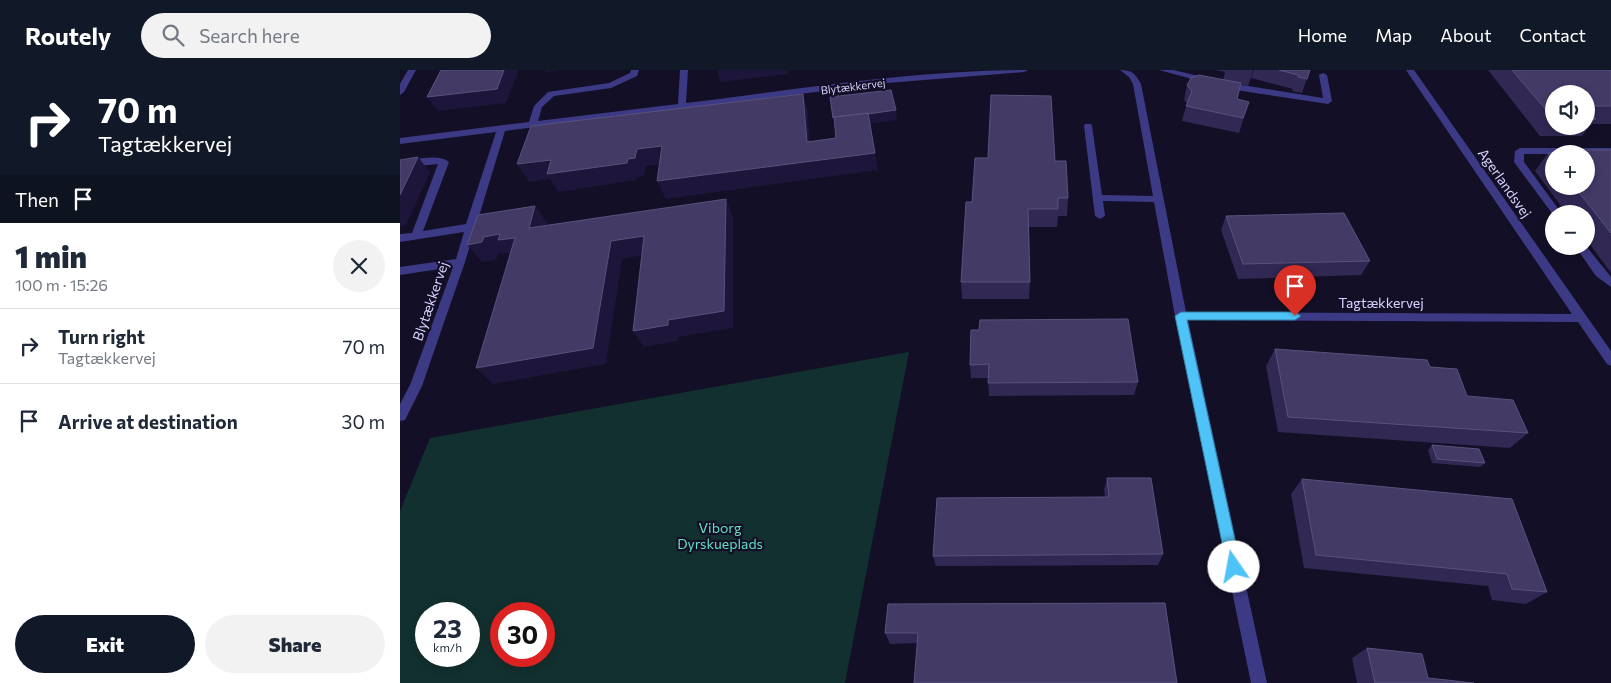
<!DOCTYPE html>
<meta charset="utf-8">
<style>
:root{--surface:#fff;--page:#f2f2f3;--text:#1f2937;--muted:#747a83;--line:#e0e1e3;--accent:#111827}
body{margin:0;font-family:Commissioner,sans-serif;background:var(--page);color:var(--text);height:100vh;display:flex;flex-direction:column;font-size:19px;white-space:nowrap}
*{box-sizing:border-box;margin:0}
p{font-size:16px;color:var(--muted)}
.icon{flex:none;width:28px;height:28px;fill:none;stroke:currentColor;stroke-width:2;stroke-linecap:round;stroke-linejoin:round}
.map{position:relative;flex:1;overflow:hidden}
.side{display:flex;flex-direction:column;background:var(--surface);width:400px}
.side>*{flex:none}
.guide{background:#111827;color:#fff;overflow:hidden}
.fabs{position:absolute;left:1145px;top:15px;display:grid;gap:10px}
.fabs a{display:grid;place-items:center;width:50px;height:50px;border-radius:50%;background:var(--surface);box-shadow:0 2px 8px #0003;font-size:25px}
.speed{position:absolute;left:15px;top:532px;display:flex;gap:10px;font-size:25px;font-weight:700;text-align:center}
.speed>*{display:grid;place-content:center;width:65px;height:65px;border-radius:50%;background:var(--surface);box-shadow:0 2px 8px #0003;line-height:1}
.speed small{font-size:12px;font-weight:400}
.speed .limit{border:8px solid #d22;background:#fff;color:#111}
.pin{position:absolute;display:grid;place-items:center;width:42px;height:42px;color:#fff;margin:-51px -21px;border-radius:50% 50% 50% 0;rotate:-45deg;box-shadow:0 0 5px #0007}
.pin .icon{rotate:45deg}
.me{position:absolute;width:55px;margin:-28px;rotate:348deg;stroke-linejoin:round;filter:drop-shadow(0 0 4px #0008)}
.turn{display:flex;align-items:center;gap:18px;height:105px;padding:0 15px;font-size:22px}
.turn .icon{width:65px;height:65px;stroke-width:2.5}
.turn b{display:block;font-size:35px;line-height:42px}
.then{display:flex;align-items:center;height:48px;padding:0 15px;background:#0003;gap:10px;font-size:19px}
.round{display:grid;place-items:center;flex:none;width:52px;height:52px;border-radius:26px;background:var(--page)}
.head{display:flex;align-items:center;justify-content:space-between;height:85px;padding:0 15px}
h1{font-size:30px;font-weight:800;line-height:38px}
.action{display:flex;gap:10px;margin-top:auto;padding:10px 15px}
.action a{flex:1;height:58px;border-radius:30px;background:var(--accent);color:#fff;font-size:20px;font-weight:800;line-height:58px;text-align:center}
.action a+a{background:var(--page);color:var(--text)}
ul{padding:0;list-style:none}
li{display:flex;align-items:center;gap:15px;height:75px;padding:0 15px;border-top:1px solid var(--line)}
li div{flex:1}
li b{display:block;font-size:19px}
li em{font-style:normal}
header{display:flex;align-items:center;gap:30px;box-sizing:border-box;height:70px;padding:0 25px;background:var(--accent);color:#fff}
header strong{font-size:24px}
nav{display:flex;gap:28px;margin-inline-start:auto;font-size:18px}
.search{width:350px;height:45px;background:var(--page);display:flex;align-items:center;gap:12px;box-sizing:border-box;padding:0 18px;border-radius:28px;color:var(--muted);font-size:19px}
main{display:flex;flex:1;min-height:0}
.map>svg:first-child{display:block}
.green{fill:#12302f;fill-rule:evenodd}
.lines{fill:none;stroke-linecap:round;stroke-linejoin:round}
.minor{fill:#3d3a85;fill-rule:evenodd}
.wall{fill:#312854;fill-rule:evenodd}
.shaded-wall{fill:#1d163a}
.building{fill:#433a66;stroke:#5a527e}
.route{fill:#4fc3f7;stroke:#337fa1}
.labels{text-anchor:middle;dominant-baseline:central;stroke-width:4.5;stroke-linejoin:round;paint-order:stroke}
.far-street-label{font-size:11px;fill:#d9d4ff;stroke:#130f26}
.street-label{font-size:14px;fill:#d9d4ff;stroke:#130f26}
.park-label{font-size:14px;fill:#5fe0c0;stroke:#130f26}
</style>
<header>
<strong>Routely</strong>
<div class="search"><svg class="icon" aria-label="search" viewBox="0 0 24 24"><circle cx="10" cy="10" r="6"/><path d="M15 15l6 6"/></svg>Search here</div>
<nav><a>Home</a><a>Map</a><a>About</a><a>Contact</a></nav>
</header>
<main>
<section class="side">
<div class="guide">
<div class="turn"><svg class="icon" aria-label="right" viewBox="0 0 24 24"><path d="M7 20v-9h11M14 6l5 5-5 5"/></svg><div><b>70 m</b>Tagtækkervej</div></div>
<div class="then">Then<svg class="icon" aria-label="arrive" viewBox="0 0 24 24"><path d="M6 21V4h12l-3 4 3 4H6"/></svg></div>
</div>
<div class="head"><div><h1>1 min</h1><p>100 m · 15:26</p></div><a class="round"><svg class="icon" aria-label="close" viewBox="0 0 24 24"><path d="M6 6l12 12M18 6L6 18"/></svg></a></div>
<ul>
<li><svg class="icon" aria-label="right" viewBox="0 0 24 24"><path d="M7 20v-9h11M14 6l5 5-5 5"/></svg><div><b>Turn right</b><p>Tagtækkervej</p></div><em>70 m</em></li>
<li><svg class="icon" aria-label="arrive" viewBox="0 0 24 24"><path d="M6 21V4h12l-3 4 3 4H6"/></svg><div><b>Arrive at destination</b></div><em>30 m</em></li>
</ul>
<div class="action"><a>Exit</a><a>Share</a></div>
</section>
<div class="map">
<svg width="1211" height="613" viewBox="0 0 1211 613">
<rect width="100%" height="100%" fill="#130f26"/>
<path class="green" d="M509,282l-64,331h-445v-172l30,-73zM26,544h43v42h-43zM101,544h43v42h-43z"/>
<g class="lines">
<path class="minor" d="M8,0h8l-12,22 -4,3v-11z
M231,0h8l-2,6 -26,12 -57,8 -12,11 -4,14 140,-17 2,-34h8l-2,33c114,-14 228,-33 342,-33l-4,2 -137,11 -382,48 -40,131 -43,124 -17,34 -5,1v-17l10,-19 43,-118 -53,8v-8l56,-8 8,-27 -64,10v-8l12,-1 26,-69 -38,4v-6c13,-2 38,-9 49,0l-26,69 43,-7 30,-92 -96,12v-6l129,-16 5,-16 14,-14 61,-9 21,-10z
M720,0c12,0 15,3 21,14l45,228 386,2 -166,-244h8l197,281v15l-4,-2 -29,-42 -390,-2 79,363h-16l-76,-367 -21,-114 -51,-1 2,15 -5,3 -5,-3 -11,-90 1,-2h6l1,2 10,69 51,1 -20,-112 -4,-7z
M759,0h14l56,13 94,15 -4,-23 4,-2 4,2 5,26 -4,3 -99,-15z
M1120,78h91v6h-87v8l38,52h-8v2l-40,-54 1,-11z
M1175,176h11l25,31v10l-15,-11z"/>
</g>
<path class="wall" d="M815,0h95l-8,23 -10,-2 1,-2 -42,-11 -3,8 -7,-2 -4,15 12,3 -10,31 -57,-12 5,-18 -3,-3 3,-15 36,-5 2,-8z
M1088,0h123v54h-19l-10,12h-42zM1154,24h32v32h-32z
M1170,80h41v123l-25,-34v-25h-19l-32,-43 13,-18h19zM1154,84l32,32h-32z
M655,91l13,37 -1,18h-9l-1,11h-28l1,55 -1,17h-67l-1,-17 11,-80z
M826,146l144,45 -9,14 -123,4 -17,-49z
M571,260l167,52 -4,13 -145,1 -1,-18h-17l-1,-13z
M875,279l155,18 37,29 61,37 -18,15 -232,-16 -12,-66z
M1032,375l53,18 -5,4 -48,-4 -4,-13z
M707,408l56,76 -5,11 -222,1 -3,-10 172,-59 -1,-7z
M902,409l245,113 -21,12 -34,-4 -4,-14 -184,-18 -13,-74z
M765,533l-248,40 -27,1 -5,-11z
M967,578l61,30 46,5h-117l-5,-25z"/>
<path class="shaded-wall" d="M104,0h15l-13,33 -68,8 -11,-14z
M145,0h14l-14,2z
M317,0h71v4l-67,8z
M853,0h1l-6,16z
M403,24l5,18 3,48 -4,-18z
M496,40l1,10 -27,4 8,46 -212,29 -9,-18 218,-28 -39,-24 -3,-11z
M262,76l8,17 -24,3 -2,10 -7,1 -1,3 -77,12 -9,-13 -21,3 -12,-18 34,-4 77,-1 9,-10z
M18,87l12,15 -24,53 -6,1v-31z
M326,129l7,18v111l-55,9v4l-34,6 -11,-16 35,-11z
M135,136l13,18 -6,22 -13,-18z
M100,164l15,4 -3,20 -4,-5 -10,1 -2,6 -14,2 -15,-17 17,-8z
M244,166l10,17 -32,6 -16,105 -113,20 -17,-16 135,-127z"/>
<path class="building" d="M41,0h63l-7,19 -70,8z
M879,0h31l-3,9 -9,-2v-2z
M1112,0h99v36h-25v-12h-32v24h-1z
M799,5l42,8 -4,16 12,3 -6,16 -57,-12 6,-15 -5,-6 4,-7z
M491,20l5,20 -28,4v-1l-34,4 -1,1 -3,-21z
M403,24l4,48 29,-4 -2,-21 34,-4 7,40 -218,28 5,-35 -25,3 -2,9 -7,1 -1,4 -80,11 4,-14 -34,4 14,-38z
M591,25l60,1 4,65h11l2,37h-10v11h-30l2,73h-69l5,-80h6l3,-44h13z
M1186,38l10,11h-10z
M1170,80h41v83l-37,-47h12v-32h-32v6l-6,-7h25z
M18,87l-18,38v-35z
M326,129l-2,112 -56,9v5l-35,6 11,-95 -33,5 -18,107 -117,20 39,-130 -17,2 2,-6 -16,3 -2,5 -15,3 11,-30 57,-9 -6,22z
M944,143l26,48 -127,3 -17,-48z
M728,249l10,63 -150,1 1,-19 -19,1 1,-35h8l1,-10z
M875,279l152,11 3,7 27,2 10,27 46,4 15,33 -240,-16z
M1032,375l47,4 6,14 -48,-4z
M707,408h44l12,76 -230,2 4,-58 172,-1z
M902,409l210,20 35,93 -35,-3 -5,-15 -191,-19z
M765,533l12,80h-263l4,-50h-33l3,-29z
M967,578l55,6 6,24 46,5h-99z"/>
<path class="route" d="M781,242h114l6,4 -6,4h-108l54,247 -2,5 -5,2 -5,-2 -2,-5 -52,-251z"/>
<g class="labels">
<g class="far-street-label">
<text transform="translate(453 16) rotate(-7)">Blytækkervej</text>
</g>
<g class="street-label">
<text transform="translate(1105 113) rotate(55)">Agerlandsvej</text>
<text transform="translate(30 231) rotate(-71)">Blytækkervej</text>
<text x="981" y="232">Tagtækkervej</text>
</g>
<g class="park-label">
<text x="320" y="457">Viborg<tspan x="320" dy="16">Dyrskueplads</tspan></text>
</g>
</g>
</svg>
<div class="fabs">
<a><svg class="icon" aria-label="sound" viewBox="0 0 24 24"><path d="M4 9h4l5-4v14l-5-4H4zM17 9q2 3 0 6"/></svg></a>
<a>+</a>
<a>−</a>
</div>
<div class="speed"><div>23<small>km/h</small></div><div class="limit">30</div></div>
<div class="pin" style="left:895px;top:246px;background:#d93025"><svg class="icon" aria-label="arrive" viewBox="0 0 24 24"><path d="M6 21V4h12l-3 4 3 4H6"/></svg></div>
<svg class="me" style="left:834px;top:497px" viewBox="-20 -20 40 40"><circle r="19" fill="#fff"/><path d="M0-13L10 11 0 6-10 11z" fill="#4fc3f7"/></svg>
</div>
</main>
